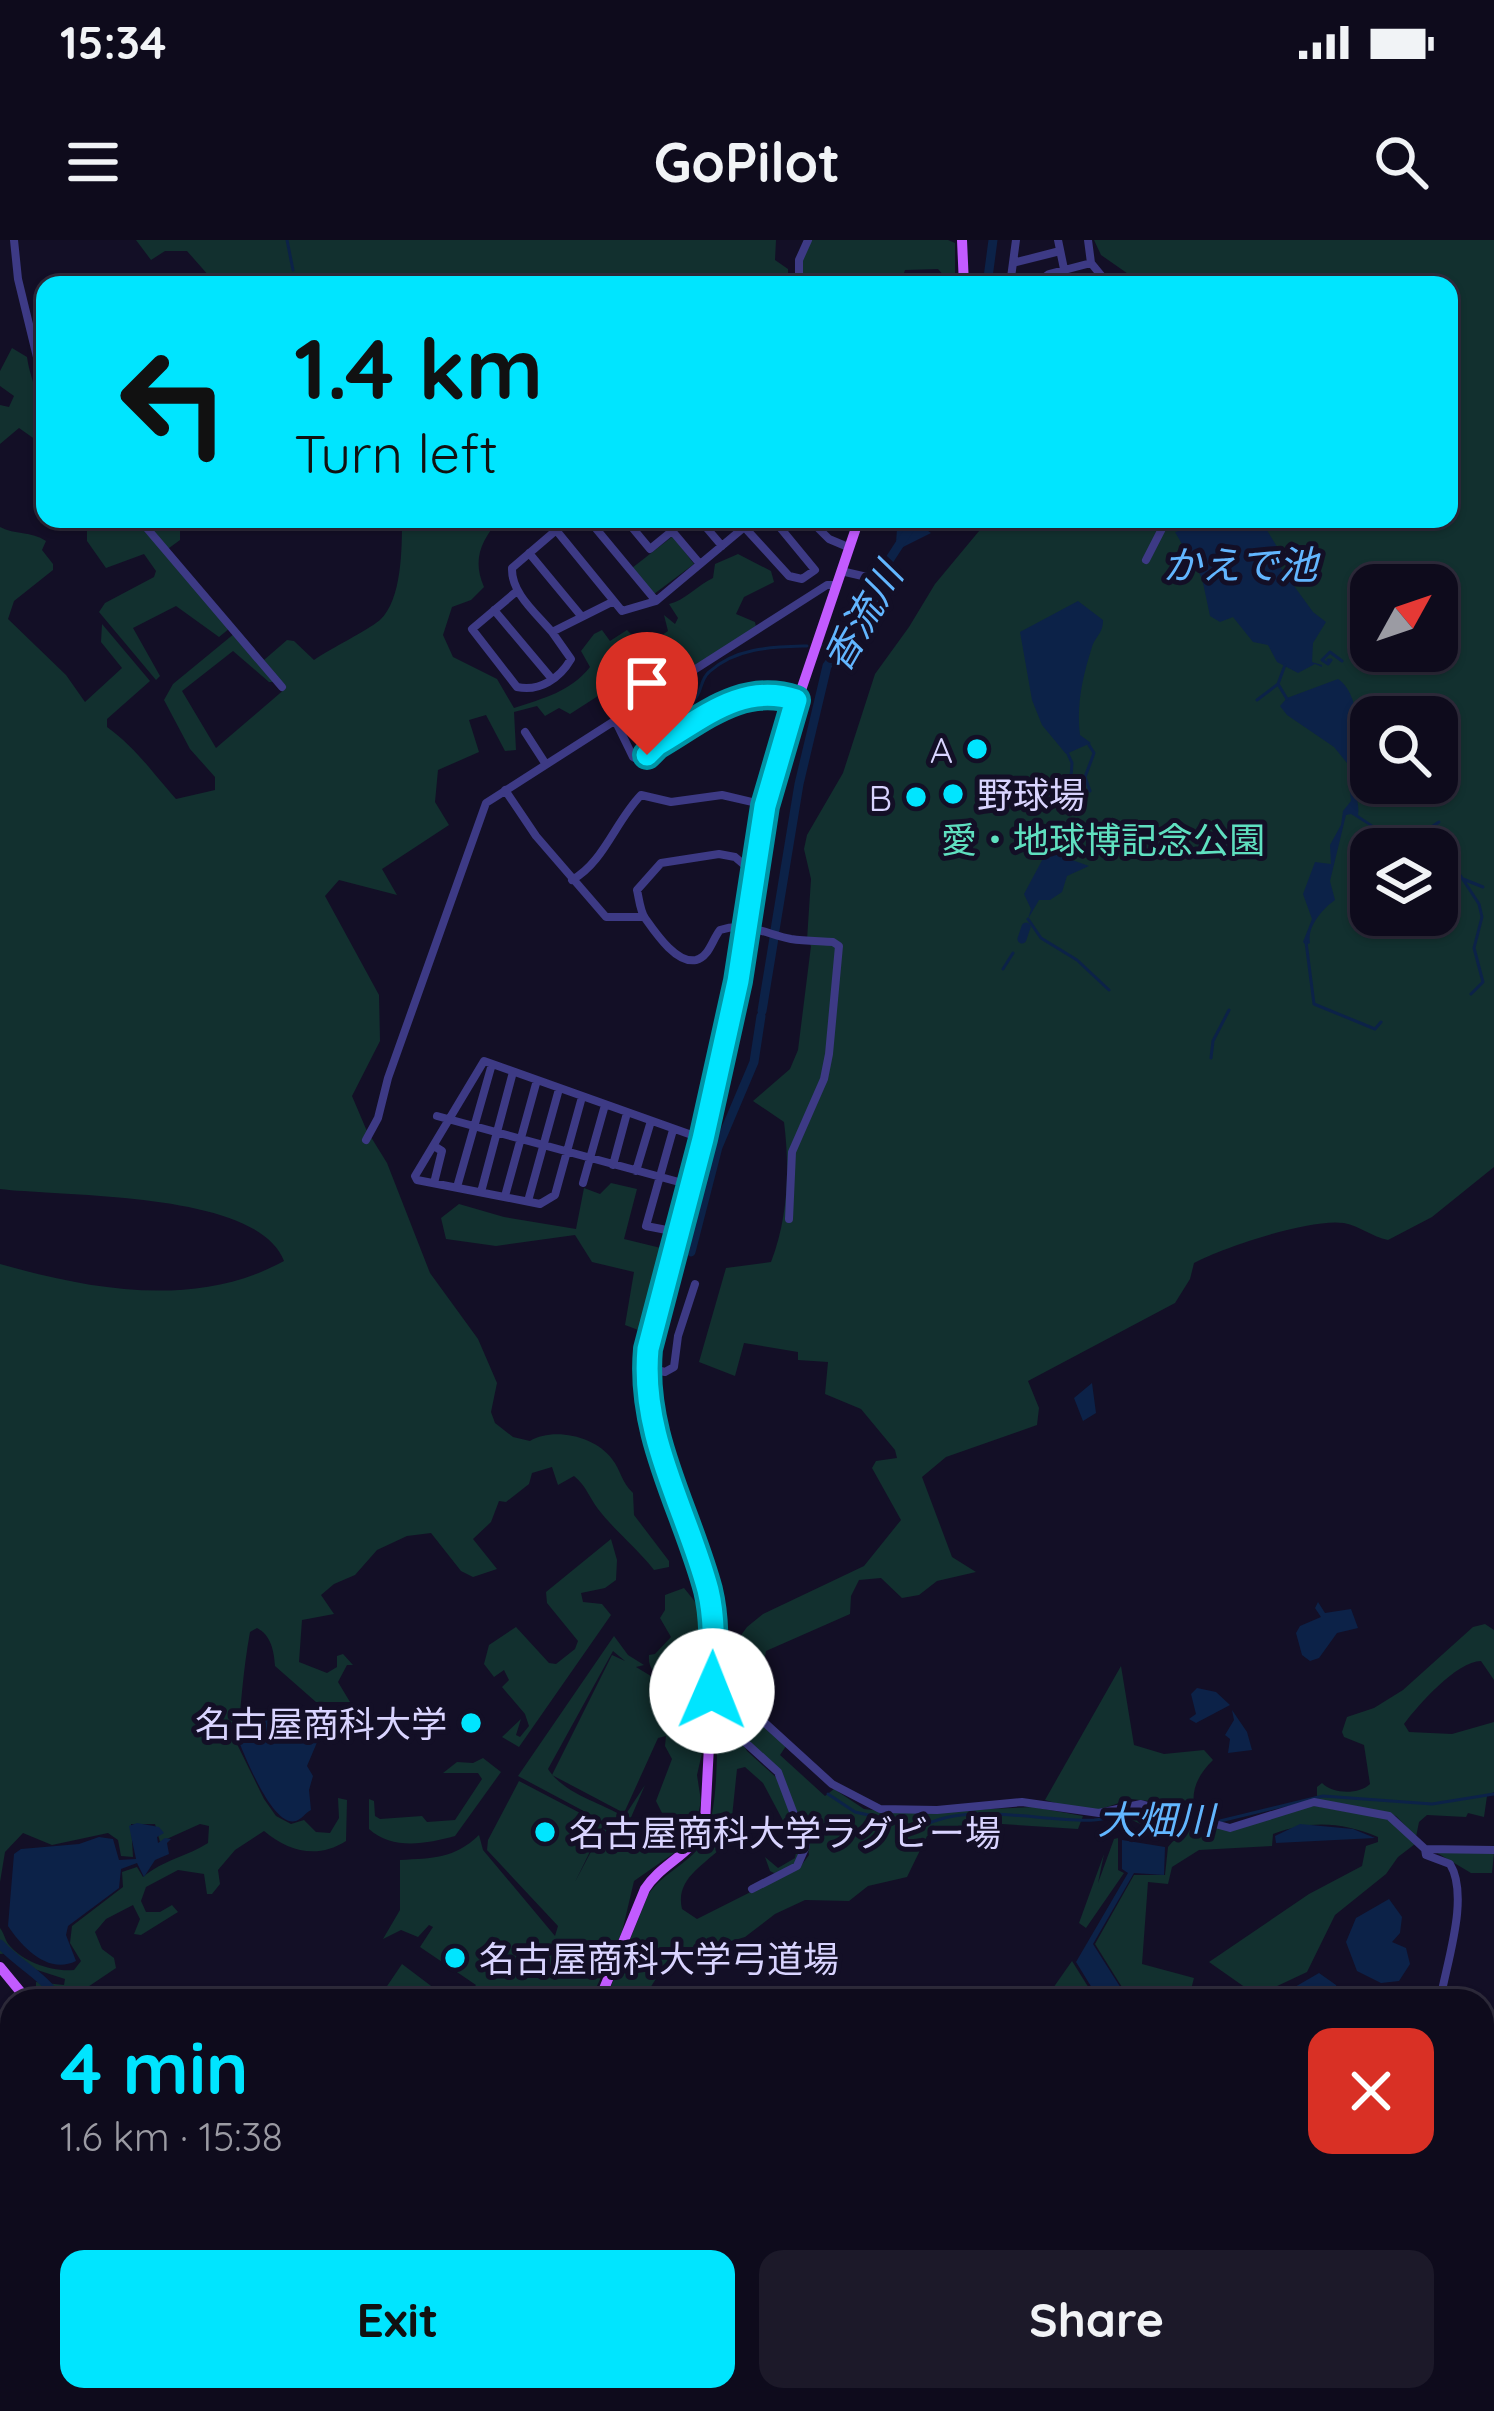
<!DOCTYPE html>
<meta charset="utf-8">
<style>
:root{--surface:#0e0b1c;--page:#1c1929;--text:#f1f3f6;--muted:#9b9ba3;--line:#2e2b3b;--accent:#00e5ff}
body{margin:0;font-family:Quicksand,"Noto Sans JP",sans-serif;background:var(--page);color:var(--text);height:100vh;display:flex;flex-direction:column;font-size:45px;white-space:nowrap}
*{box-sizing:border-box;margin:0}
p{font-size:39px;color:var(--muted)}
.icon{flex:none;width:66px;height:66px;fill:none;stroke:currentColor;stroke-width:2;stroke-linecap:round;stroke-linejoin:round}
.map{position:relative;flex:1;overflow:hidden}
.drawer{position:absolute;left:0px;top:1749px;width:1494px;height:423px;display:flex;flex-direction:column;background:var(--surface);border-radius:36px 36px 0 0;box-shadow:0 3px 9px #0004,0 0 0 3px var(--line)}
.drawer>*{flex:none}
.banner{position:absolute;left:36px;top:36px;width:1422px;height:252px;border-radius:24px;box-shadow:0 3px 9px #0004,0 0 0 3px var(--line);background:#00e5ff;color:#111;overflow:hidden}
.needle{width:78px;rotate:50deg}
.tools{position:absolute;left:1350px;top:324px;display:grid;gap:24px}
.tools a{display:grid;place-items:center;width:108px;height:108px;border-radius:24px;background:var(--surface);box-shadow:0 3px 9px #0004,0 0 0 3px var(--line);font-size:60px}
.pin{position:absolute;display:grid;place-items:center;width:102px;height:102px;color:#fff;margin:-123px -51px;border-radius:50% 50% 50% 0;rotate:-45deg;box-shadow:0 0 12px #0007}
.pin .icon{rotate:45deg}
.me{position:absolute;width:132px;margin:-66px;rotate:1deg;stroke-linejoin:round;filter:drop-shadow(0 0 9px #0008)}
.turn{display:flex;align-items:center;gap:42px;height:252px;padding:0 60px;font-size:54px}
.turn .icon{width:156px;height:156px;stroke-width:2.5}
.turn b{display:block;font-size:84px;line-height:102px}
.round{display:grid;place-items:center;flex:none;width:126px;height:126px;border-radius:24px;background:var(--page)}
.head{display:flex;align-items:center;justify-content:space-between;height:204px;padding:0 60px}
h1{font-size:72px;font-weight:700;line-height:90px;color:var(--accent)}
.cta{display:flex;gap:24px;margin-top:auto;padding:24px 60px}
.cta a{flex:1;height:138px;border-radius:24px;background:var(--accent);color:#111;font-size:48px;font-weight:700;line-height:138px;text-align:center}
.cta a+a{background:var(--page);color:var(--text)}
.status{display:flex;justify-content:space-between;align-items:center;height:84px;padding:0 60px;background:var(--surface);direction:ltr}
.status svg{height:33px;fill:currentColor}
header{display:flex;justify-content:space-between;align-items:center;height:156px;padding:0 60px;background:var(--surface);font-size:54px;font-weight:700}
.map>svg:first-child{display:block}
.green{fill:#12302f;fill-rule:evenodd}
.water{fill:#0c2248}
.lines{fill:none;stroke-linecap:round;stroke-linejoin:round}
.stream{stroke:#0c2248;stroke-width:3}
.river{stroke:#0c2248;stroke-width:9}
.minor{stroke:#3d3a85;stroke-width:8}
.major{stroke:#c25bff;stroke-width:10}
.route-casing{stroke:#0095a6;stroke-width:30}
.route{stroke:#00e5ff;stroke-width:21}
.poi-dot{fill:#00e5ff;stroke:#130f26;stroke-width:4.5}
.labels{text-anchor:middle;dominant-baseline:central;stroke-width:10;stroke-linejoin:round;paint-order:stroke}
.poi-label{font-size:36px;fill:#d9d4ff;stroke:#130f26;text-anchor:end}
.park-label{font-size:36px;fill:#5fe0c0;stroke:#130f26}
.water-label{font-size:39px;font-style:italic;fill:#62b6ff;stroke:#130f26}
</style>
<div class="status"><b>15:34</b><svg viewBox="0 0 49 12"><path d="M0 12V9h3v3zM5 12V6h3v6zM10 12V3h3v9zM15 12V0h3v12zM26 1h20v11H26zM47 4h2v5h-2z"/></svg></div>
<header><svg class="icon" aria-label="menu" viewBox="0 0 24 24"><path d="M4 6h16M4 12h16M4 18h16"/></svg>GoPilot<svg class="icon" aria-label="search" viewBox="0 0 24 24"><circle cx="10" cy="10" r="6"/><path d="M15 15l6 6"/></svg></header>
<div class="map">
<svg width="1494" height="2171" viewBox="0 0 1494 2171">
<rect width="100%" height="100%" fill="#130f26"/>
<path class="green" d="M136,0h640l-1,20 13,9v16h-78l-22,-7 -4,7h-467l-30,-34h-22l-14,9z
M811,0h137l7,3v38l-3,4 -14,-16 -33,1 -5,15h-97l-4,-20z
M1094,0h400v927l-62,50 -44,23c-16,-3 -28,-14 -44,-17 -33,-5 -120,24 -150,40l-4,16 -15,24 -147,78 11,27 -2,17 -91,32 -24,20 30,80 24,15 -39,9 -18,14 -17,3 -21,-20 -22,2 -8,16 -1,18 -84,37 -6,34 5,18 -9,8 -27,-17 -7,-10 6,-31 19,-26 16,-13 101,-48 37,-46 -29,-52 4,-7 21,-3 -2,-8 -34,-41 -36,-15 3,-32 -30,-2v-8l-54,-9 -9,33 -36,-14 27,-94 45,-6c17,-44 19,-93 13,-140l-31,-21 37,-32 8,-19 13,-104 -4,-6 4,-61 -7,-30 3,-14 36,-62 32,-99 34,-47 26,-43 54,-65h460v-234h-305l-43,-30zM1371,345h66v66h-66zM1371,477h66v66h-66zM1371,609h66v66h-66z
M12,108l15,9c4,28 18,48 18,78l-9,5 -17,-12 -19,16v-39l9,2 5,-11 -14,-10v-15z
M99,279h88l-7,6v15l-15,11 65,77 -11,9 -43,-31 -43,22 27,48 -4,4 -57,-68 6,-9 49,-26 2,-6 -12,-17 -38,14 -19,-27v-11z
M402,279h98c-19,21 -28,41 -16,68l-13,13 -19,7 -9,28 10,22 44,22 17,29c30,-10 56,-16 76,-41l-9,-16 13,-17 8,-4 8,11 17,-11 9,9 17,-7 6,5 9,-6 -4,-16 11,9 3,-6 -9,-14c15,-3 29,-19 44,-26l2,-14 23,-10 33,17 3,11 -30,15 -8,17 19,8 1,5 -131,85 -27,-16 -28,18 -11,-6 -14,8 -8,-10 -23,6 2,38 -11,1 -19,-36 -17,5 10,32 -41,18 -3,32 14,23 -67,44 15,26 -58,-15 -14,16 54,99 1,46 -28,55 14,33 21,34 43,110 48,66 19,44 -6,29 4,11 18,14 17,4c23,-14 65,-5 82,18 9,11 9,23 21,34l1,22 35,46v6l-15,3c-17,-22 -39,-39 -56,-61 -9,-12 -11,-22 -24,-33l-16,9 -6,-18 -20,6 -3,11 -23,18 -7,-1 -8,21 -18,17 24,30 -24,8 -12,-6 -30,-38 -24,3 -30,14 -22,25 -21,9 -13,11 13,19 -32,6 -3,42 28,11 10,-6v-11l6,-2 10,11h-6l-9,17 12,20h-34l-41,-36c-1,-15 -4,-31 -18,-38l-7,4c-7,38 -9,74 -13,112l27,55 12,17 15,8 13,-4 12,12 14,1 9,-15 -1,-20 9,2 -1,41c-28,18 -57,11 -82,-10l-29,19 -17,20 2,14 -8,10h-5l-3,-20 -26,-4 -32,17 -5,14 5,11h14l12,-7 6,7 -37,23 -7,-1 6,-15 -7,-14 -27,14 -11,13 7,17 12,9 2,10 -49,33h-21l-10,-10v-9l28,3 1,-6 -37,-12 -17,-14 -11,1v-26c4,5 5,12 9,17 14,17 43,27 65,25l7,-9 -11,-18 2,-17 51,-39 -1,-15 15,-5 6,10c20,-17 45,-21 65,-34l1,-17 -9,-2 -40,18 -5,-18h-24l2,33 -12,-1 -3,-16 -10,-7 -56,12 -29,-12 -18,19 -5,30v-618c92,26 196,45 284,-3 -26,-70 -218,-64 -284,-72v-662c15,8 31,4 46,14l-4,9 11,14v6l-39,31 -6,18 58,56 19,27 37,-34 -21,-26 1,-18 48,57 -43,38v8c30,22 44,44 69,72l39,-9v-13l-25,-28 -26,-49 9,-16 62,-51 40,49h-6l-36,-31 -51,40 34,57 70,-60 -22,-28 23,-20 7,1 20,19c19,-13 51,-28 66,-40 22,-20 22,-72 22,-101z
M673,296l21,28 -40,30 -22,-26z
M611,943l26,6 -13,50 41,10 -24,82 -16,-6 9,-53 -42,-10 -17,-27 -79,11 -50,-7 -5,-21 18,-14 45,13 72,12 8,-41 16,6z
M611,1299l6,21 -1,20 -11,8 -24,5 2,9 19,2 9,11 -92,132 -17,-10 19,-18 -5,16 4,2 9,-11 -4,-12 -23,-27 7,-7 -5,-10 -10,7 -10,-13 5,-19 27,-18 33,36 7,1 19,-15 3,-8 -31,-38 -1,-11z
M684,1348l21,26v40l-5,27 2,72 -5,22 4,26 -7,32 -10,13 -50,35 -12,51 -32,69h-128l14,-16 -56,-38 13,-20 -4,-2 -11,12 -17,-7 -18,9 17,-29v-50c33,-2 54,-1 79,-25l4,15 72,86 3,-10 -71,-76 1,-10 31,-59 84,44 -28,57 29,-55 26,15h26l11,-19 -11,-22 16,-42 -7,-13 1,-10 -8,2 -34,75 -72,-38 60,-120 13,6 -12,-10 -65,118c16,25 52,33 76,48l21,-32 -16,37 7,10h-13l-105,-56 96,-140 14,19 16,10 -8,2 43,26 -14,35 16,-34c-8,-17 -34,-14 -32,-39l6,-1 16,-17 -11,-19 5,-8v-15z
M1485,1384l9,6v50l-13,-19c-24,0 -63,44 -77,63l5,8 43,2 42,-12v70l-7,4 -3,21 -16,-4 -2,4 -39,-2 -8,7 -3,15 -20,-21 -79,-16v-13l5,-4c10,11 37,12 48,1l-6,-39 -20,-8 -2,-5 5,-15 27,-9 29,-18 70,-63z
M1121,1426l13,79 30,9 40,-4 9,10c-16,16 -24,32 -17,56l-38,-14 -27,-3 -30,10 -21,1 -35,-10z
M725,1460l22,11 -7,28 7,12 32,29 25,65 -6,19 -22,10 -6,-3 -5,-14 13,11 17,-10 2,-11 -34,-64 -18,-16 -8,2 -5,48 -11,11 2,18c-20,20 -48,33 -41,63l15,10 103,-52 9,-12 -3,-18 -26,-66 -34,-33 3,-13 8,-6 29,27 -6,9 45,41 9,-7 30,20 34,4 135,-6 50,9 -5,13 -92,-6 -59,13 -20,41 -39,9 -19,15 -44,-1 -30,14 -30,23 -33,10 -55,30 -15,24h-37l43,-106c14,-21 34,-28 50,-46 23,-26 18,-107 20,-142z
M483,1518l18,14 -46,64c-29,8 -63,14 -86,-7v-30l5,2 1,15 5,3 42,-3 5,6 28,-2 27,-41 -4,-6h-35l14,-11 16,1z
M1314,1566l70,12 11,4 20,22 -17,13 -12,17 -51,41 -28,57 -34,16 4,13h-27l-4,-13 -37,-26 100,-68 53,-28 4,-20 12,-4v-5c-36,-15 -68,-17 -105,-3l-1,12 -73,4 -27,17 -4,17 -20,-2 -6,82 52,14 -6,23h-33l-30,-9 -30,-48 39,-69h31l3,-28 6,-7 -42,-20v-7c31,-4 46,15 66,15 40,-1 76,-15 116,-22z
M1118,1598v32l6,3 -38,55 -7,-5 25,-69 -6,29 16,-44z
M1434,1611l60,1 -2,21h-21z
M1072,1721l25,40h-53z
M402,1724l49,37h-74z
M1482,1824l12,15v77l-12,-55z
M1494,1930v70l-12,18v-33z
M0,2080l12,7v73h204l17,11h-233z
M268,2160h70l4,11h-75z
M616,2160h67l3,11h-74z
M693,2160h92l-9,7 -81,4z
M1168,2160h26l1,4 7,-4h32l10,11h-68z"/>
<path class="water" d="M894,279h17l20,14 -30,15 -5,-4 1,-16 -5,-3z
M1219,279l43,3 20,33 -1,13 32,44 13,10 -13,21 -1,19 10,3v2l-7,-3 -17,9 -21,-11 -9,-17 -15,-3 -20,-25 -13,5 -10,-6 -8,-38 -27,-46z
M1078,361l25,19c0,14 -7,15 -11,27 -9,28 -16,58 -12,88l11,8 -25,11 -24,-29 -10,-25 -12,-68z
M1338,439c16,10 23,43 15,61l5,15 -9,7c-1,19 12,37 9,53l18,12 5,11 -8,-10 -22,-14 -5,1 -16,66 5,19c-13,9 -28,27 -25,43l-4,2 -3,-3 9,-23 -9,-25 12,-32 16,2 -1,-19 11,-20 2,-14 8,-10 -4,-38 -13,-16 -47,-32 -7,-9 7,-8z
M1047,611l42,15 -22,10 -5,16 -12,8h-11l-11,19 3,-10 -7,-15z
M1092,1143l4,30 -13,8 -9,-23z
M1318,1362l7,11 26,-4 7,19 -21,5 -18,25 -9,3 -8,-6 -6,-22 4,-7 21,-9 -6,-9z
M1197,1448l19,4 14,13 -34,18 -7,-4 7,-5 -5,-20z
M246,1465l4,5 11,-1 6,7 8,1 7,-6 11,4 4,-4 21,29 -11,26 6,10 -4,14 2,20c-6,3 -9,9 -15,11 -23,7 -50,-63 -57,-79l8,-18z
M1232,1470l15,22 5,18 -24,3 2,-14 -5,-4 9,-15z
M137,1583l22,4 5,6 -7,4 1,6 7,-5 6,1 -4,4 2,11 -14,6 -11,17 -7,-14 -16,6 -2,19 -51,38 -2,9 10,26c-28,14 -54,-14 -68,-35l6,-72 7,-5 58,-5 20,-7 14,2 6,21 17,-1 -7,-33z
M1300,1584l53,5 22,9 -99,5 -1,-7z
M1122,1600l43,7 -1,28 -30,-2 -41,71 31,49 27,8h-51l-24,-39 52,-89 -6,-4z
M1389,1659l13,18 -2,16 -8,9 14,6 4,16 -11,17 -18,2 -24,-12 -11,-29 10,-24z
M1319,1733l17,12 5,16h-50l-3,-10z"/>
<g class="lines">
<path class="stream" d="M287,0l6,30
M822,406l15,2
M1328,420h3l-3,4 -6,-4 8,-8 12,9
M1285,425l-7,19 9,15
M1257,460l21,-16
M622,481c26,5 58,2 75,-25 5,-8 4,-17 12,-24 27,-25 64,-25 98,-26
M1089,505l5,8 -9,24 5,14
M1068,514l4,9 -2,29
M1416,597l23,-15
M1380,599l19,-10 23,15 21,5 36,55 3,13 -8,31 9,34 -12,12
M1433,606l20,-5
M1463,639l20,8
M1028,679l13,19 36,22 32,30
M1306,702l8,62 61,25 6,-7
M1003,729l10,-16
M1211,818l2,-17 16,-31
M828,1554l27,18 49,11 11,8c47,-33 127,-8 179,-11 24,-2 42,-12 67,-7
M1170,1576l20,10 21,-1
M1220,1581l103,-25 109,8 62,-10"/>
<path class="river" d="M987,45l6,-45
M775,690l24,-146 28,-118 48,-66 11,-35 30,-46
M1022,699l4,-12
M762,771l12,-73
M691,1012l27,-105 36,-85 7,-46
M0,1704c17,19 40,30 54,49
M135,1761l1,-1"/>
<path class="minor" d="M14,0l4,39 27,111
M1058,0l6,29
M1013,23l47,-12
M1091,23l18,22
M799,45v-25l9,-20
M1010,45l6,-45
M1034,45l15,-11 42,-11 -3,-23
M139,279l143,168
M547,279l75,92 34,-10 98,-82
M588,279l68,82
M625,279l25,30 22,-18
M662,279l38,45
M699,279l23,27
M737,279l52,57 13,3 13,-9 -42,-51
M809,279l20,20 19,8
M554,292l-42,36c-1,25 24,45 40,64l60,-30
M529,313l53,64
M1146,320l21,-41
M841,331l43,10
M517,351l-45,38 45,58c23,5 43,-9 54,-28l-19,-27
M494,370l58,69
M615,480l18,37 9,5c21,-28 91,-68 126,-70 9,0 19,5 28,8
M525,492l20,31
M505,550l31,46 70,81h38
M755,634l-20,-17 -16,-3 -58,9 -24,27c2,8 3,21 8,28 10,14 31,46 51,42 13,-3 16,-20 24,-30 26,-9 46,4 71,9 14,2 28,2 42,3l6,4 -10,108 -5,25 -32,73 -3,67
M572,640c32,-18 43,-58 69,-85l30,7 51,-7 43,10
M582,857l-27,98 -15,9 -123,-24 -2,-4 69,-115 219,78
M437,876l253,69
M673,890l-27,96 31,6
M366,900l12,-22 10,-40 98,-275 341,-218h8
M613,925l14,-52
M636,931l15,-50
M434,943l8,-32 -8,-5
M583,943l22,-78
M457,947l35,-123
M481,952l32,-120
M505,956l32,-116
M528,961l31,-112
M648,1128l17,4 9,-5 4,-31 17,-52
M712,1457h22l8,5 90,82 48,25 57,1 85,-8 77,11 42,-9 89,24 84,-26 75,14 36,33 1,6 24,9c20,33 -4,100 -10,137
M1425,1609l69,1
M752,1649l45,-23 9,-20 -28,-74 -32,-29 -2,-16 11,-12
M1482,1817l12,15
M0,1887l12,19
M0,1939l12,16
M0,2002l12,-21
M1482,2024l12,-17
M0,2042l12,7
M0,2074l6,3 6,-12
M1482,2085l12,1
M1328,2171l9,-11"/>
<path class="major" d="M962,0l2,45
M0,1727l28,34
M599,1761l46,-112c17,-27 50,-35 60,-67l9,-171 -3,-45 -61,-187 -2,-70 55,-210 35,-158 35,-208 86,-254
M221,2160l16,11
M606,2171l4,-11"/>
</g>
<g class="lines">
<g class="route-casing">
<path id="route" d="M647,515l10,-10c45,-26 85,-63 139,-45l-31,106 -27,175 -35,158 -55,210c-8,87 38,159 60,241 8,33 5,67 4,101"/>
</g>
<use href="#route" class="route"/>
</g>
<g class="poi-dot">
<circle cx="977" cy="509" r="12"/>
<circle cx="953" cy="554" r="12"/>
<circle cx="916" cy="557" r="12"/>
<circle cx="471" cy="1483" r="12"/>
<circle cx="545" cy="1592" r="12"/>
<circle cx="455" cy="1718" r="12"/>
</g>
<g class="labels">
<g class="poi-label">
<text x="953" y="509">A</text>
<text x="977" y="554" text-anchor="start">野球場</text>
<text x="892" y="557">B</text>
<text x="447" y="1483">名古屋商科大学</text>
<text x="569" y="1592" text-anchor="start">名古屋商科大学ラグビー場</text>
<text x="479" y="1718" text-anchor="start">名古屋商科大学弓道場</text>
</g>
<g class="park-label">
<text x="1103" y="599">愛・地球博記念公園</text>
</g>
<g class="water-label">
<text x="1240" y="324">かえで池</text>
<text transform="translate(862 377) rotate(-60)">香流川</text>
<text x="1156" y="1579">大畑川</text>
</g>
</g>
</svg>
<div class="tools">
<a><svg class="needle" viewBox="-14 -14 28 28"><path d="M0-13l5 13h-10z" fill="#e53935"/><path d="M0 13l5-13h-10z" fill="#9b9ba3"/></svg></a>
<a><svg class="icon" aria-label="search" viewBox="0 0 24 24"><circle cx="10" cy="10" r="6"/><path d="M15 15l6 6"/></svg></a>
<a><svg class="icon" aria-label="layers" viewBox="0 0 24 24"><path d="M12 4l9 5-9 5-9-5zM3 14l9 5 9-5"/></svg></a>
</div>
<div class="pin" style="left:647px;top:515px;background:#d93025"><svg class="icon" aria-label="arrive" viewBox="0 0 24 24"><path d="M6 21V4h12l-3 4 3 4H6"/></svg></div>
<svg class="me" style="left:712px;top:1451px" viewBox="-20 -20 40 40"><circle r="19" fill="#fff"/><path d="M0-13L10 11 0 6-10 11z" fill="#00e5ff"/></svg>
<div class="banner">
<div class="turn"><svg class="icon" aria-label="left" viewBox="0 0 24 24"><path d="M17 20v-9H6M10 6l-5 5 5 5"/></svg><div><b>1.4 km</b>Turn left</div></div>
</div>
<section class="drawer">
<div class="head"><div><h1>4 min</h1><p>1.6 km · 15:38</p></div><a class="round" style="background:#d93025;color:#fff"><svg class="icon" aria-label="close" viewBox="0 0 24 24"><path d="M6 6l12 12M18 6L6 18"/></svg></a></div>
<div class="cta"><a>Exit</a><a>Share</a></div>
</section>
</div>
